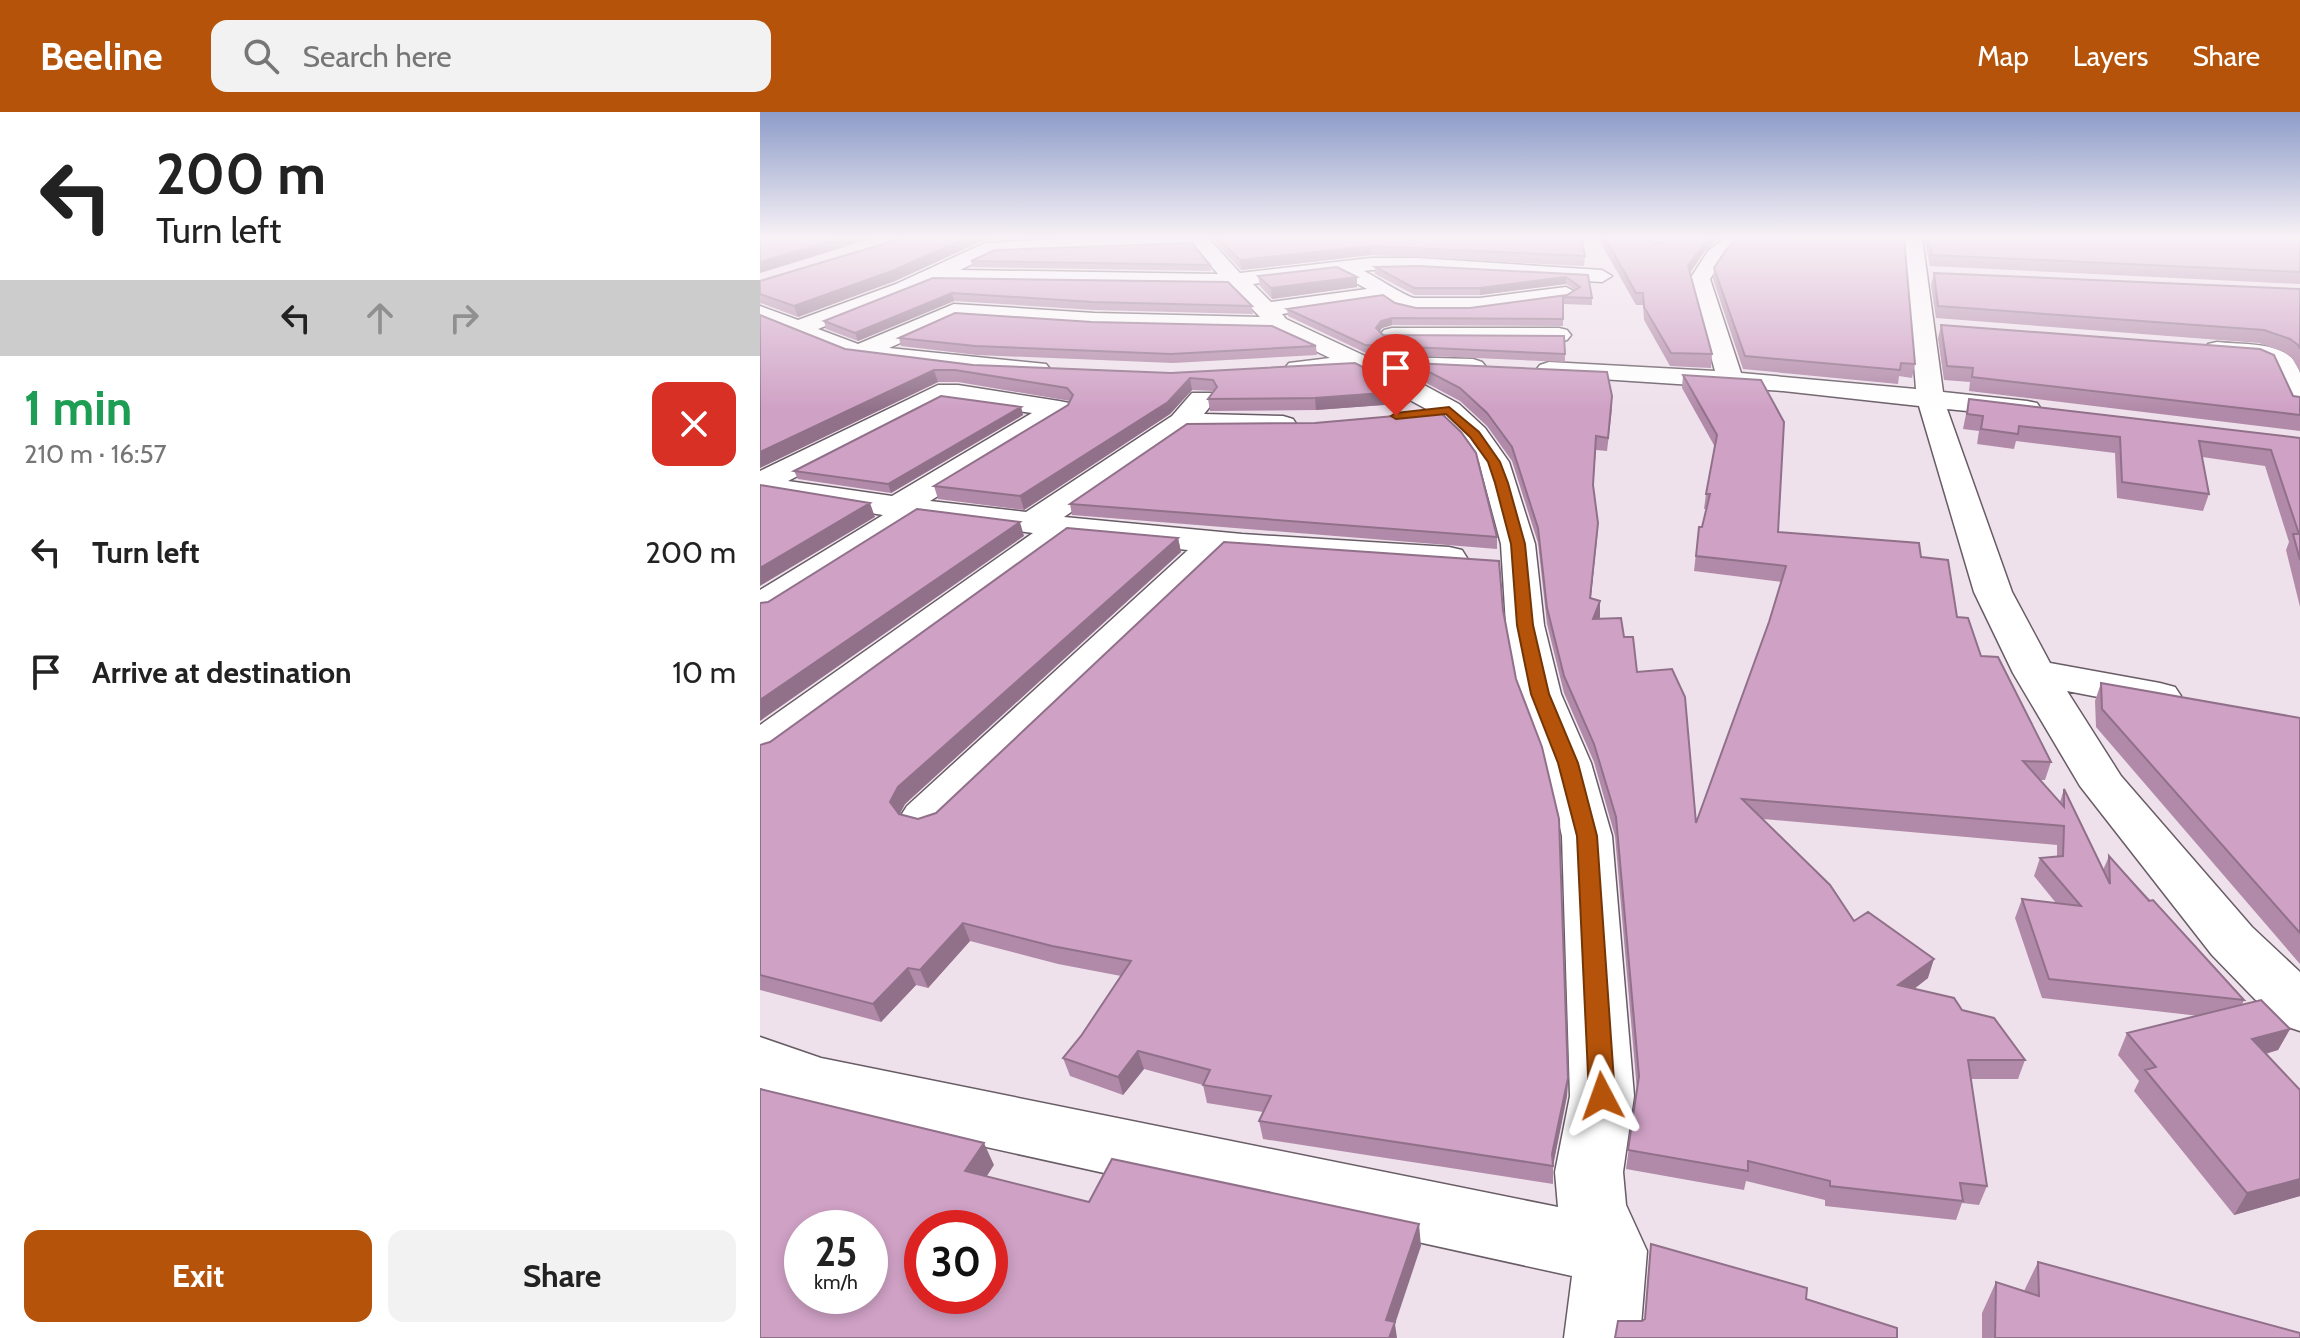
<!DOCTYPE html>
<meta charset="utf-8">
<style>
:root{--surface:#fff;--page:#f2f2f2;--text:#222;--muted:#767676;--accent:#b45309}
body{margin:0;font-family:Cabin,sans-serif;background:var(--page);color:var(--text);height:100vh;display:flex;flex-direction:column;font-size:30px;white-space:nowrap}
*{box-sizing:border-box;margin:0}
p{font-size:26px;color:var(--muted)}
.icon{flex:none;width:44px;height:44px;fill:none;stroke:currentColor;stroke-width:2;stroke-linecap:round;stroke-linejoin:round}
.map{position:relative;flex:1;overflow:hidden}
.details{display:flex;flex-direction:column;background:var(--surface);width:760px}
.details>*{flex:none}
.top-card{background:#fff;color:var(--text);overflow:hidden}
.speed{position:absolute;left:24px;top:1098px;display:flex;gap:16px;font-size:40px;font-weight:700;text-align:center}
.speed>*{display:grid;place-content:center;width:104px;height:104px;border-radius:50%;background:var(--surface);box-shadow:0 4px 12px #0003;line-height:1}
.speed small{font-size:20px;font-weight:400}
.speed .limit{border:12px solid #d22;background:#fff;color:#111}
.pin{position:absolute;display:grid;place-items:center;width:68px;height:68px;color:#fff;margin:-82px -34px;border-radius:50% 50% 50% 0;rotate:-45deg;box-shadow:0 0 8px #0007}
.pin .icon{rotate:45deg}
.me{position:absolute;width:88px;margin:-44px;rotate:356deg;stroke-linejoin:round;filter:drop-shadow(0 0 6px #0008)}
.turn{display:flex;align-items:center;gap:28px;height:168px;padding:0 24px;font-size:36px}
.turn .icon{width:104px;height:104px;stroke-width:2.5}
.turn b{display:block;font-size:56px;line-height:68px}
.lanes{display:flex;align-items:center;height:76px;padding:0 24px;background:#0003;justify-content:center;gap:40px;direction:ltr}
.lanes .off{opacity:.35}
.round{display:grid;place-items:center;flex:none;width:84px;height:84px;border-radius:16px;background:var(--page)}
.headline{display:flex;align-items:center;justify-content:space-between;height:136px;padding:0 24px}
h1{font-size:48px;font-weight:700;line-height:60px;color:#1e9e55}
.cta{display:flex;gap:16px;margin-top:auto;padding:16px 24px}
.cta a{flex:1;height:92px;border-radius:16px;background:var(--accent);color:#fff;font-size:32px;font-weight:700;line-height:92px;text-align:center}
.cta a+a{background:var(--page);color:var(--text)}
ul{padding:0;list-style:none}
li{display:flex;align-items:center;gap:24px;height:120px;padding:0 24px}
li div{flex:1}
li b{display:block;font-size:30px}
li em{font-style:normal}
header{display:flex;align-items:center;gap:48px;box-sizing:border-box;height:112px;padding:0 40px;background:var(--accent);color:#fff}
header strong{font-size:38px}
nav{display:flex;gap:44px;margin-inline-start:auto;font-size:28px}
.search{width:560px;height:72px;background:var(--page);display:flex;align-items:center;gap:20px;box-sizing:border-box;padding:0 28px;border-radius:16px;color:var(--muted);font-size:30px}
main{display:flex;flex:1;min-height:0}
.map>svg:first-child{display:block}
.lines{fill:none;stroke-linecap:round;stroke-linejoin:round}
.minor-casing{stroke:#685c65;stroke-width:3}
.minor{fill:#fff;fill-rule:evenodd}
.wall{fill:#b28aa9}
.shaded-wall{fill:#91718a}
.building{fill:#cfa1c5;stroke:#91718a;stroke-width:2;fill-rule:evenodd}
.route{fill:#b45309;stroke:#753606;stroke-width:2}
</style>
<header>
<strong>Beeline</strong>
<div class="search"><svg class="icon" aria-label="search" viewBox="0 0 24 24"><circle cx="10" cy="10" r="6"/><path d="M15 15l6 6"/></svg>Search here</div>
<nav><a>Map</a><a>Layers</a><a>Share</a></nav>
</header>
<main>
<section class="details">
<div class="top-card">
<div class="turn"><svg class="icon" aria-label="left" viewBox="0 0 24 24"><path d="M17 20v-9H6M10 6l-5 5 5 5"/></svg><div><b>200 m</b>Turn left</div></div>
<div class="lanes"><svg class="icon" aria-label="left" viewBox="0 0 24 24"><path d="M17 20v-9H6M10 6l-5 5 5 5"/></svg><svg class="icon off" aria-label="ahead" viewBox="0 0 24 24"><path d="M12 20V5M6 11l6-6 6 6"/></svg><svg class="icon off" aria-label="right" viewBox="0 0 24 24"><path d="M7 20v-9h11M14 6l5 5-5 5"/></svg></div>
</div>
<div class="headline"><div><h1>1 min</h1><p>210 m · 16:57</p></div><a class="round" style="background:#d93025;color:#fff"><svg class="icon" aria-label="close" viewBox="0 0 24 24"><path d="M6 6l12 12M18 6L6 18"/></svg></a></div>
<ul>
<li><svg class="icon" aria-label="left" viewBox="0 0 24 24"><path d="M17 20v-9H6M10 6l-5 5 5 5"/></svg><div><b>Turn left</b></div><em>200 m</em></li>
<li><svg class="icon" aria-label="arrive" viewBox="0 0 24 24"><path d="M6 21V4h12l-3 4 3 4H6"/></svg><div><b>Arrive at destination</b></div><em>10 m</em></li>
</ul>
<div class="cta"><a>Exit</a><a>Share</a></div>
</section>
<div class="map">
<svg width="1540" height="1226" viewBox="0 0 1540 1226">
<rect width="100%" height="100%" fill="#efe1ec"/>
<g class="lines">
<g class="minor-casing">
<path id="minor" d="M320,126h128l32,35 131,-15h47l184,12 10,6 -10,6 -184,-12h-47l-7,1c14,7 39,24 50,27h66l86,-11 11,6 -11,6c-34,6 -161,29 -182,0l-102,15 4,5 79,37 108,3 9,3 4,5 -4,5 -9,3 -73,-3 59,32 26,24 24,34 26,82 9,81 17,69 30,69 21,73 22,260 -11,76 3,33 21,46 -7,87h-76l8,-62 -754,-166 -58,-22v-51l61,21 737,149 -3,-35 15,-76 -8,-260 -17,-73 -26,-69 -13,-69 -5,-81 -22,-82 -15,-22 -25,-24 -82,-45 -59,5 -9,-3 -4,-5 4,-5 41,-5 -56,-27 -180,-4 -137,-9 -68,30 157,16 4,5 -4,5 -9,3 -121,-9 -67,-11 -89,-36v-15l38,14 98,-36 89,-41zM434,134l24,28 -258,-4 36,-17zM579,162l28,15 -96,13 -18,-18zM175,170l295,4 30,31 -166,-4 -140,-9 -96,40 -40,-15z
M965,126h21l-23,21 -13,20 31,94 175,16 -12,-151h18l21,154 84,9 10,2 4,6 -4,6 -10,2 -80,-8 65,183 38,71 110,20 15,4 6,9 -6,9 -15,4 -93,-18 54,85 131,151 48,45v59l-21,-7 -67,-69 -132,-169 -67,-113 -39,-81 -55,-186 -136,-15 -243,-16 -4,-5 4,-5 9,-3 166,9 -25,-92 18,-28z
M632,216h167l8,2 4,5 -4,5 -8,2 -175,-2 -4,-5 4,-5z
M1457,230c26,3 76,-2 83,31 0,11 0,26 0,38l-10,-2 -4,-6 -17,-40 -61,-9 -3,-5 3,-5z
M178,273h20l101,16 10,2 4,6 -4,6 -139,86 96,11 146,-96 20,-23h20l4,6 -12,15 79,2 10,3 4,6 -4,6 -10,3 -95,-3 -124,86 178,17 207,13 13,3 5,8 -5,8 -13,3 -224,-16 -284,275 -17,5 -17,-5 -7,-11 7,-11 281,-256 -117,-12 -295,218 -16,4v-35l273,-192 -111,-14 -149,95 -13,3v-27l123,-75 -123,-20v-24zM183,289l89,12 -140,83 -104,-15z"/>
</g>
<use href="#minor" class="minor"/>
</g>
<path class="wall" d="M143,126h117l-36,2 -89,41 -97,36 -37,-14 -1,1v-23z
M451,126h370l4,18 -1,10 -213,-11 -130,15z
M838,126h49l8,6 10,-2 1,-4h64l-14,3 -12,11 -14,21 22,81 -1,14 -41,-2 -26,-46 -1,-15h-7z
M1164,126h376v46l-370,-18z
M211,149l239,4 1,6 -238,-4z
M615,155l213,8 4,23v7l-29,-1v22l-171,-1 -10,3 -2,3 3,4 182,19v8l-199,-9 -78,-37 -1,-7 108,-6 21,5h54l97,-13 8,-5 -9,-6 -86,11h-65l-40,-21z
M954,156l201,96 -3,14 -13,-2 -1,8 -155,-15 -30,-90z
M1174,161l366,16v83l-8,-14 -8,-6 -25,-9 -323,-25 -5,-33z
M498,164l99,1v10l-85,12 -12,-13z
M173,166l319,28 1,8 -159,-4 -140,-9 -96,40 -32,-12 -2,-8z
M0,203l85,34 128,16 436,26 1,12 -94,7 -106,1 -2,-12 6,-8 -22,-1 -22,24 -146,96 -86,-11 -4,-13 134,-81 2,-4 -112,-19h-20l-178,86z
M1181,213l359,72v34l-331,-40 1,-9 -26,-2 -6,-42z
M139,226l417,8 1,9 -144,8 -196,-8 -76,-9z
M652,251l200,46 -5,42 -11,-1 -3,38 5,35 -7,75 8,21 25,18 72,186 73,-201 13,-40 -88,-11 5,-44h3l5,-18h-3l2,-15 9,-47 -33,-59 1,-13 95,157 143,25 60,99 70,106 -6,18h-5l20,22 4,-13 39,81 6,-14 135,144 -2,5 48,24 -12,21 -12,4 34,142 -66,19 -100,-124 5,-10 -21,-26 9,-22 72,-17 -157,-18 -27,-80 7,-19 34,4 -22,-27 6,-18 17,-1v-12l-294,-26 91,102 74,57 -14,11 48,21 63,50 -7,19h-47l16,107 -8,19 -17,-2 -6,17 -131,-14v-6l-79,-19 -2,9 -118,-21 11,-78 -22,-255 -21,-74 -30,-69 -17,-69 -9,-81 -26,-82 -25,-35 -27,-25 -47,-25z
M1209,287l331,39v169l-14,-57 3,-8 -24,-76 -63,-9 7,37 -6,17 -86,-13 -2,-45 -99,-12 -2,8 -37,-5 2,-13 -16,-2z
M261,295l2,8 -132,78 -93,-14 -4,-8z
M310,392l427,33v12l-425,-34z
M418,426l3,14 -276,252 -5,10 18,5 18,-6 567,-203 65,468 -1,18 -14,69v19l-290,-45 -4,-18 4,-9 -56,-9 -4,-18 -59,-16 -21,26 -53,-19 -7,-18 18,-22 40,-60 -63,-12 -88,-23 -42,47 -12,-3 -35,37 -121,-32v-245l10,-3z
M1341,571l199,35v246l-204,-237 -1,-26z
M1278,1150l262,76h-318v-25l14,-31 28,9z"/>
<path class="shaded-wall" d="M81,126h33l-114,35v-11z
M206,126h54l-36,2 -89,41 -97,36 -4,-11z
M948,126h22l-14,3 -12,11 -17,25 1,-11z
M610,134l1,9 -130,15 -1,-10z
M597,165v10l-85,12 -1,-11z
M806,165v7l-86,11v-7z
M192,181l2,8 -96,40 -3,-8z
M632,206v7l-10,3 -5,7 -1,-7 5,-7z
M174,258l4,12 -178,86v-16z
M430,266l2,12 -22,24 -146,96 -4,-14z
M649,279l1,12 -94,7 -1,-12z
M261,295l2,8 -132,78 -3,-9z
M110,391l5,14 -115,69v-18z
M260,410l4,14 -264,185v-21z
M838,411l-1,16 -8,75 1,-16z
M418,426l3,14 -276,252 -8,15 -7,-17 8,-15z
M840,489v16l-7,18v-16z
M203,811l7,18 -42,47 -8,-18z
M1174,847l-6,19 -35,27 5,-20z
M148,856l8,17 -35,37 -8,-18z
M1530,917l-12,21 -38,10 12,-21z
M378,939l6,18 -21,26 -5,-18z
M808,966l-1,18 -14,70 -1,-12z
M224,1031l10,22 -18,28 -11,-22z
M1540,1067v17l-66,19 13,-22z
M659,1112l2,22 -26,78 2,14h-9l-2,-18z"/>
<path class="building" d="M0,126h81l-81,24z
M143,126h63l-74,33 -98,35 -34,-12v-13z
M458,126h363l4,18 -215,-10 -130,14z
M845,126h41l9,6 10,-2 1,-4h42l-20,28 24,88 -41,-1 -27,-46 -1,-14h-7z
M979,126h165l11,126 -14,-1 -1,7 -155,-14 -31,-88 12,-18z
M1168,126h372v34l-368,-17z
M432,131l18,22 -239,-4 24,-11z
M658,154l170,9 4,23 -29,-1v22l-171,-1 -11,3 -5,7 7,7 181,1 1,18 -200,-9 -78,-36 96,-14 12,8 21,5h54l97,-13 13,-8 -14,-10 -86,11h-66l-39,-21z
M577,155l20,10 -86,11 -13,-12z
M1174,161l366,16v60l-2,-4 -8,-6 -26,-9 -326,-24z
M173,166l295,4 24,24 -160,-4 -140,-9 -97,40 -31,-12z
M195,201l137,9 180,4 44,20 -145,8 -196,-8 -76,-8z
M0,203l85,34 128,16 198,8 184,-10 54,28 -94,7 -107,1 9,-12 -4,-7 -23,-2 -22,24 -148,94 -86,-10 134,-81 5,-10 -6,-7 -112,-18h-21l-174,82z
M1181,213l319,24 14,6 19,41 7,1v18l-328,-38 1,-9 -26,-2z
M652,251l195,9 5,24 -4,42 -12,-2 -3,49 5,38 -8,75 10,3 -7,18 28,-1 3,19h9l4,35 35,-3 13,28 11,126 73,-201 17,-56 -90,-10 3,-29h3l8,-33h-4l11,-59 -34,-60 78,5 23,42 -6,110 141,11 2,14 27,3 9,57 11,1 13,38 17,1 53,105 -28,-1 41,46v-18l46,95 -1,-28 40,45 4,-1 91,100 -195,-21 -27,-80 59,7 -41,-48 23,-2 1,-30 -322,-27 88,86 24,36 14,-9 66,47 -36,26 56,13 8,12 32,8 31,42h-57l19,126 -27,-3 3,18 -133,-15v-5l-82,-20v10l-120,-21 11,-74 -23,-259 -22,-73 -30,-68 -17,-68 -9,-80 -26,-81 -25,-34 -27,-25z
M181,284l80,11 -133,77 -94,-13z
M1209,287l331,39v122l-7,-26h6l-28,-84 -72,-9 10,53 -87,-12 -2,-45 -101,-11 -1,8 -37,-5 2,-13 -16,-2z
M680,300l21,20 15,21 21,84 -427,-33 117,-80 128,-1z
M0,373l110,18 -110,65z
M157,397l103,13 -260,178v-97l8,-1z
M307,416l111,10 -280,249 -8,15 9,12 19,5 18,-6 288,-271 275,19 4,49 13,69 26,68 17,72 9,259 -16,76 1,12 -294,-45 12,-25 -68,-11 7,-15 -72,-19 -20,26 -55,-19 18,-22 50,-75 -79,-15 -89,-23 -43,47 -12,-2 -35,36 -113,-29v-230l10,-3z
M1341,571l199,35v215l-198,-224z
M1501,888l29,29 -38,10 48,51v89l-53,14 -102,-123 11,-3 -29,-34z
M0,977l224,54 -19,28 124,31 23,-43 307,65 -33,96 9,2 -6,16h-629zM42,1116h68v68h-68zM162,1116h68v68h-68z
M891,1132l156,44 -1,11 91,29v10h-282l3,-17h24l3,-2z
M1278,1150l262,71v5h-305l1,-56 43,14z"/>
<linearGradient id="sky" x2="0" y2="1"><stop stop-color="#8d9cc9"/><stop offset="0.42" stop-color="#f8f2f6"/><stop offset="1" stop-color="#f8f2f6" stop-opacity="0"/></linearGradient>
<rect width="1540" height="298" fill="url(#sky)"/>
<path class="route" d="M689,295l30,25 21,30 8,21 17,61 8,81 16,69 29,69 19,73 18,260 -4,8 -9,3 -9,-3 -4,-8 -12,-260 -19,-73 -27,-69 -14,-69 -6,-81 -16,-61 -7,-21 -18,-25 -24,-23 -50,5 -5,-3 5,-3z"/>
</svg>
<div class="speed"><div>25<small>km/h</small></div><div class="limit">30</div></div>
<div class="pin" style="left:636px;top:304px;background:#d93025"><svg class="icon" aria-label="arrive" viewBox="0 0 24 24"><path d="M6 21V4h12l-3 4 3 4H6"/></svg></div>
<svg class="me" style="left:842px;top:984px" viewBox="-20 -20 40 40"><path d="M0-17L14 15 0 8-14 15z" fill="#b45309" stroke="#fff" stroke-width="4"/></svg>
</div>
</main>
